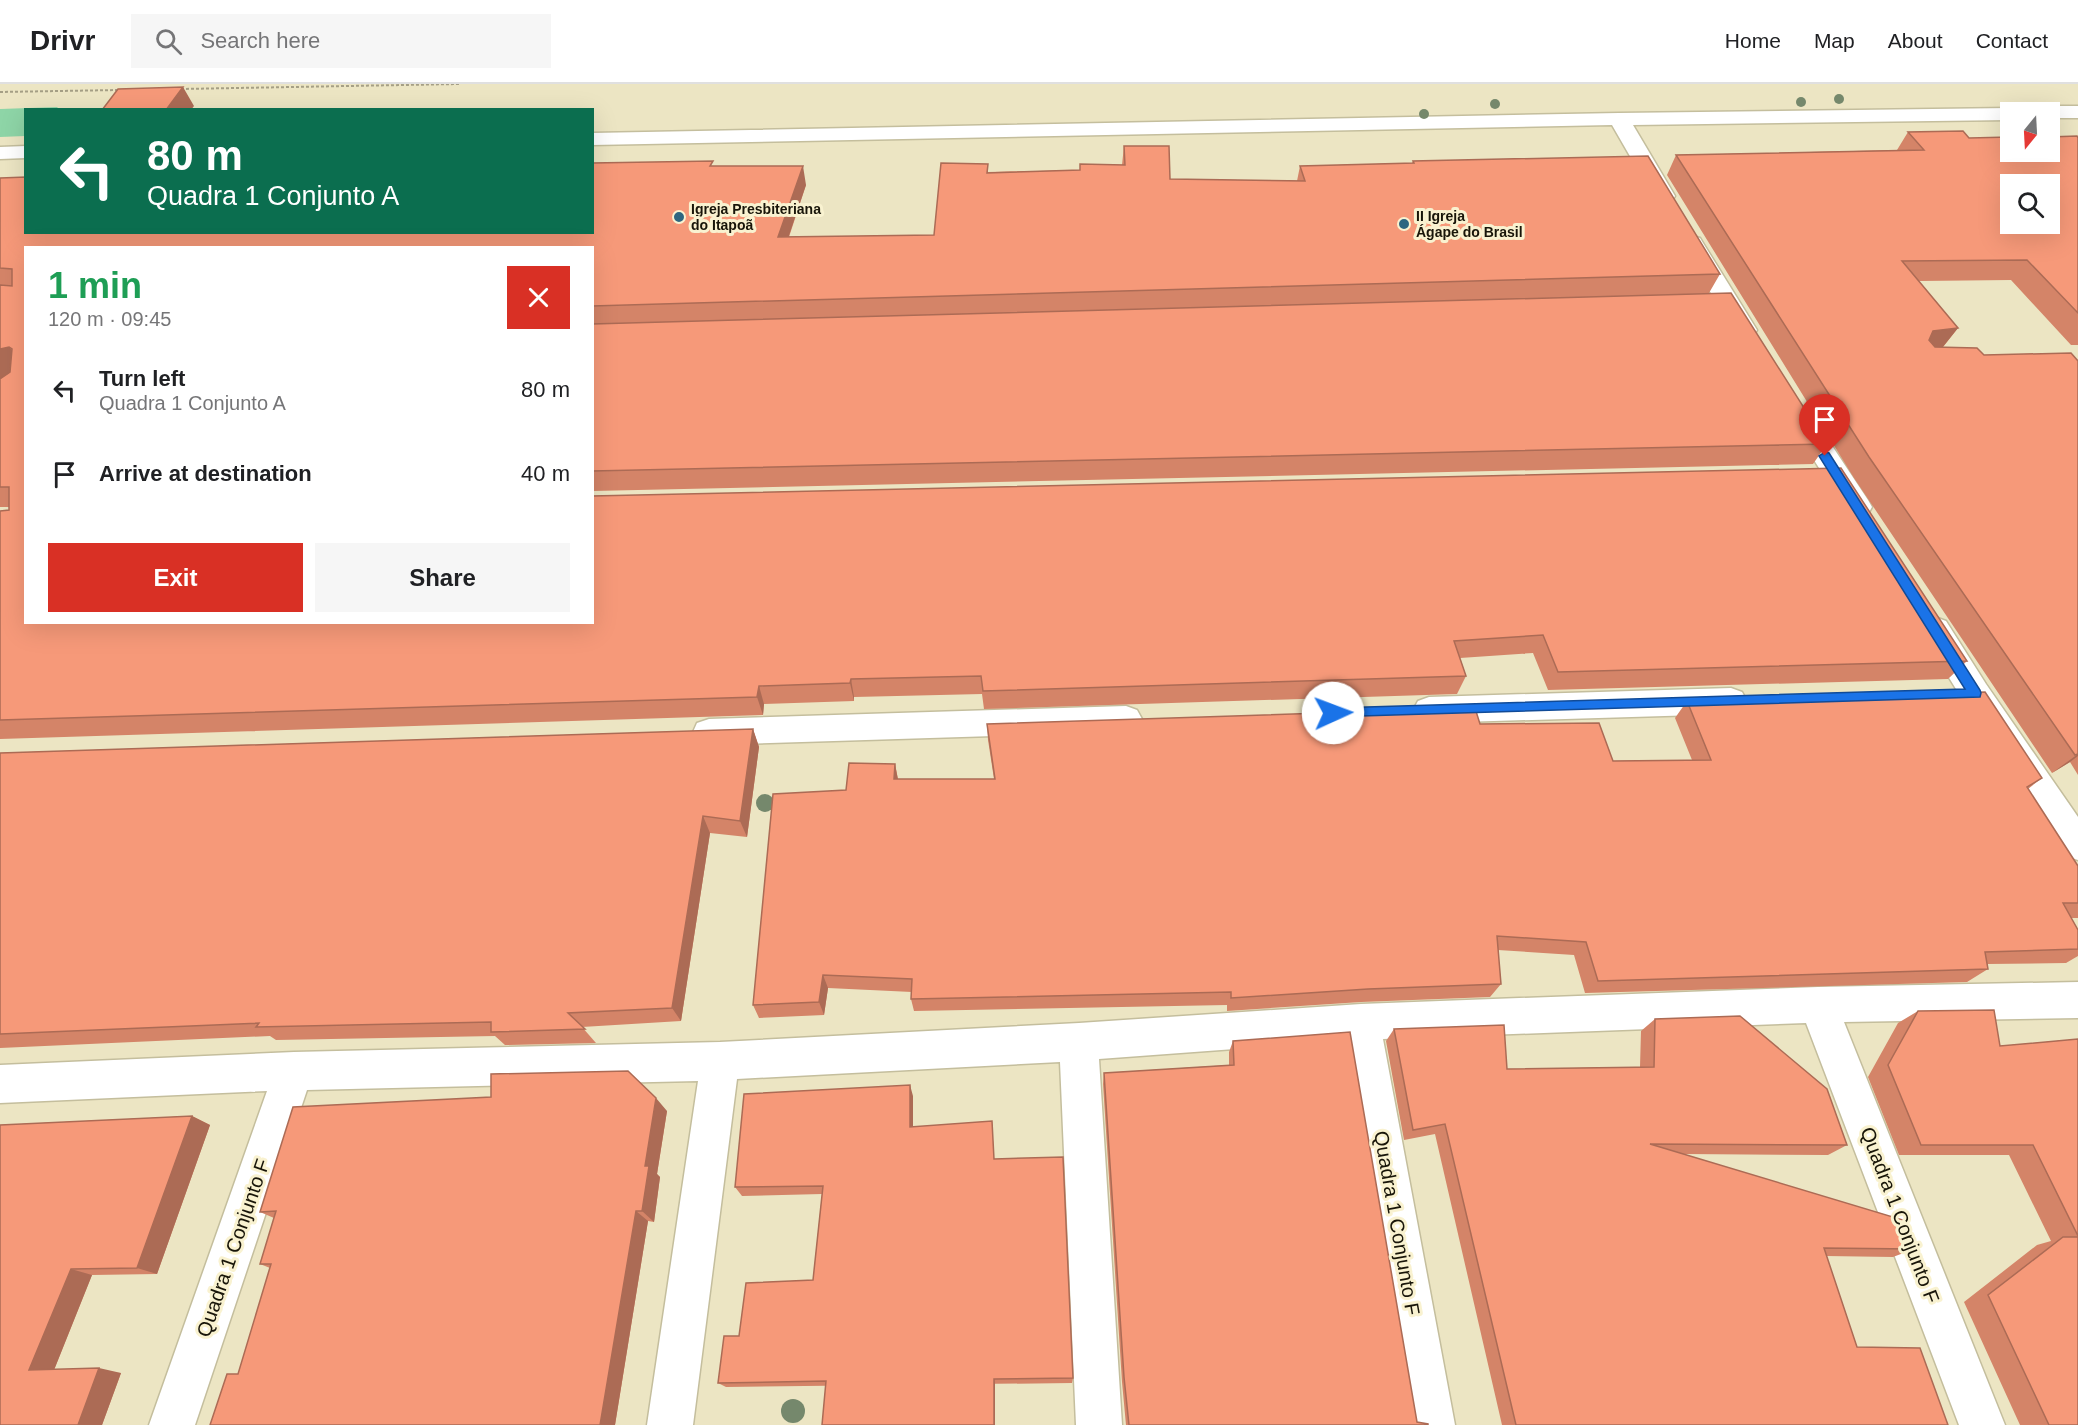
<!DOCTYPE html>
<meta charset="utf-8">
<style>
:root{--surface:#fff;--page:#f6f6f6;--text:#202124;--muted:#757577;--line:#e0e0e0;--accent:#d93025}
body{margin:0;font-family:Arial,sans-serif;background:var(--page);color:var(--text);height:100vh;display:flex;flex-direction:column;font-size:22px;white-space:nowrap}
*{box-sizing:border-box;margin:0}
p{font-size:20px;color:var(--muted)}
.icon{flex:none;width:33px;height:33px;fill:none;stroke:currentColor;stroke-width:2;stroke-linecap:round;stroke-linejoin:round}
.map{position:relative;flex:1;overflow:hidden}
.drawer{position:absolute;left:24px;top:162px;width:570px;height:378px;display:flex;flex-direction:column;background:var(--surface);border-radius:0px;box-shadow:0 6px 24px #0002}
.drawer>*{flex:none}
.guide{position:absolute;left:24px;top:24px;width:570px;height:126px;border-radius:0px;box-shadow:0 6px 24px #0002;background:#0b6e4f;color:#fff;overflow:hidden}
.needle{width:39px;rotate:198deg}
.controls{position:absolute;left:2000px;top:18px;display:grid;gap:12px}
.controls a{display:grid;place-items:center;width:60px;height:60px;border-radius:0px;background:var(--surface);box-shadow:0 6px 24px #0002;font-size:30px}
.pin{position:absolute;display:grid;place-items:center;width:51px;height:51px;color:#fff;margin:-62px -26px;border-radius:50% 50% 50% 0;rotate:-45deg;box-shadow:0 0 6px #0007}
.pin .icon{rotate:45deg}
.me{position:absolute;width:66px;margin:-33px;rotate:88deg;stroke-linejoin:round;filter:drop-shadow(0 0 4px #0008)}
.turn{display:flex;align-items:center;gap:21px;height:126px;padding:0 24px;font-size:27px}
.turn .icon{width:78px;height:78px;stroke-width:2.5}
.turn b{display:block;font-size:42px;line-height:51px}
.round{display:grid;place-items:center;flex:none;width:63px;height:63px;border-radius:0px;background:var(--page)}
.overview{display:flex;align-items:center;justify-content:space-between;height:102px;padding:0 24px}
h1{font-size:36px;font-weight:700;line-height:45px;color:#1e9e55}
.button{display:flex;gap:12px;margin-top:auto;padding:12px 24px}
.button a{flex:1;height:69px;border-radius:0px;background:var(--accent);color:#fff;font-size:24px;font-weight:700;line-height:69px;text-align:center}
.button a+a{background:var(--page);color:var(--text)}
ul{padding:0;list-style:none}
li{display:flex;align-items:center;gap:18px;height:84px;padding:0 24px}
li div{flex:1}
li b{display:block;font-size:22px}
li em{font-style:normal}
header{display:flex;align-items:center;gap:36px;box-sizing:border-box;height:84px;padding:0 30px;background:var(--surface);border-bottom:2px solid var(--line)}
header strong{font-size:28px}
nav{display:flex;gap:33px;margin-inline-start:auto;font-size:21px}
.search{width:420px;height:54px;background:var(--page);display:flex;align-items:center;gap:15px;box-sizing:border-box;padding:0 21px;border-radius:0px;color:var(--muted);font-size:22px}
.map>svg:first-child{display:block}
.green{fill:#8ed5a7}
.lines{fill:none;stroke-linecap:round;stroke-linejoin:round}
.minor-casing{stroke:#c4be9d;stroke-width:3}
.path{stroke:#a59f85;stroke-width:2;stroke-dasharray:3 2;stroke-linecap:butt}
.minor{fill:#fff;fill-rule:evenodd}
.tree{fill:#75886c}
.wall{fill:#d48468}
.shaded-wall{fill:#ac6b55}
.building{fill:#f69979;stroke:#ac6b55;stroke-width:1.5;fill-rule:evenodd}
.route{fill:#1a73e8;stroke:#114b97;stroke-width:1.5}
.poi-dot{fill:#2e6680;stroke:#f9f2d0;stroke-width:2}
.labels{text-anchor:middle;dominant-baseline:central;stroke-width:6;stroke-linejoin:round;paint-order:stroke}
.far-poi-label{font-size:14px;font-weight:bold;fill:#181509;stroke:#f9f2d0;text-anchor:start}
.near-street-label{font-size:20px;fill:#181509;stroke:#f9f2d0}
</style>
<header>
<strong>Drivr</strong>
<div class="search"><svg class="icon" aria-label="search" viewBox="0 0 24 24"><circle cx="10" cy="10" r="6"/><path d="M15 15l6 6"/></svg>Search here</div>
<nav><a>Home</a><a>Map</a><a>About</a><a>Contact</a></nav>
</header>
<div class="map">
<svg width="2078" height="1341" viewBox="0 0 2078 1341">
<rect width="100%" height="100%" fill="#ece5c3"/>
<path class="green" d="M58,23l-2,2 -30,1 -1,26 -25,1v-28z"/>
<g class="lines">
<g class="minor-casing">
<path id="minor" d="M2048,22h30v12h-29v-6h-11l3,-4z
M2010,24l9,4h-9v8l-377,5 42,71 -3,5 -8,2 -8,-2 -3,-5 -41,-71 -1020,20v-12l1027,-20z
M26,62v12l-26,1v-12z
M1692,152l8,2 3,5 54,87 -3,5 -9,2 -9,-2 -3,-5 -52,-87 3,-5z
M1798,322l9,2 61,92 4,7 -4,7 -10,3 -10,-3 -63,-100 4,-6z
M1935,533l11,4 40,63 92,133v43l-12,-4 -102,-154 -40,-65 -4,-8 4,-8z
M1731,604l11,4 5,9 -5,9 -11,4 -302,9 -11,-4 -5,-9 5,-9 11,-4z
M1126,622l11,4 5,9 -5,9 -11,4 -417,13 -12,-4 -4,-9 4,-9 12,-4z
M2078,898v36l-234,4 161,403h-46l-153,-402 -423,16 72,386h-46l-64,-384 -246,18 23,366h-46l-16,-363 -323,17 -44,346h-46l51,-344 -391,9 -112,335h-46l118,-334 -267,12v-38l294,-13 426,-10 359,-19 282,-19 457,-17z"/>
</g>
<path class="path" d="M181,5l278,-5
M0,8l120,-2"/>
<use href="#minor" class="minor"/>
</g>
<g class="tree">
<circle cx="1839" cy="15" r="5"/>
<circle cx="1801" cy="18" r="5"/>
<circle cx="1495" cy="20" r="5"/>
<circle cx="1424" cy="30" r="5"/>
<circle cx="765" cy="719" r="9"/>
<circle cx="793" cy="1327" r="12"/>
</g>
<path class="wall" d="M1908,48l61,6h109v207h-7l-60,-65 -92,1 39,47 -15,19 41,8 94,6v414l-8,-13 -18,11 -198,-295 -187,-303 9,-20 221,-5z
M1124,62l46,33 127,2 3,-15 112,-3 1,-2 307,113 -11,19 118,151 -14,20 -1221,27v-243l-566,374 566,-126 1375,165 -19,18 -400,11 -15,-37 -73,5 6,18 -9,18 -473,15 -2,-15 -128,3v4l-90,3 -1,11 -763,24v-228l9,-1v-3h-9v-329l26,54h566l122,-66 92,19 -17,52 145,-2 54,-71v8l92,-2 42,-5z
M1687,617l355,77 -14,11 50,77v52h-7l7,31v7l-12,7 -79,1 1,5 -21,13 -382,11 -11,-38 -76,-5 3,34 -11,13 -129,5 -134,9v-6l-313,6 -3,-12 1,-7 -84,-4 -4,27 -65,3 -6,-13 93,-215 49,-26 3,15h96l-6,-39 -1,-16h493l133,37 79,-1 -17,-42z
M753,645l6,18 -12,90 -37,-4 -29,188 -99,6 14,16 -91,2 -10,-9 -219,4 -6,-4 -270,12v-295z
M1918,927l82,35 78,-7v386h-58l-56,-123 73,-57 14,-4 -42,-86h-110l-31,-78 30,-54z
M1655,935l192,126 -19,10 -144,-1 230,95 -21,8 -67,-1 31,91 91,78h-446l-67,-291 -31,6 -18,-99 8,-12 113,40 133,-2 1,-36z
M1233,957l184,381 11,3h-302l-4,-43 -19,-298 1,-11 125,-8v-13z
M913,1012v31l79,-6 2,38 79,219 -1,5 -346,4 -8,-4 21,-47 74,-56 9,-86 -80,2 -7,-9z
M491,1013l176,14 -10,63 3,3 -6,45 -6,-1 -33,204h-405l28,-51 32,-106 -10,-4 14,-46 -14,-6z
M192,1032l18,9 -53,149 -65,1 -38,95 67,3 -19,52h-102v-300z"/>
<path class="shaded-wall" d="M183,3l11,19 -3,4h-25z
M803,82l3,19 -24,71 -4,-19z
M1958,244l-16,20 -24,4 15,-21z
M9,263l17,20 -26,14v-32z
M851,595l3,18v4l-4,-18z
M759,602l5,18 -1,11 -6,-18z
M753,645l6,18 -12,90 -7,-16z
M2078,670v2l-8,6 -18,11z
M895,680l3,16 -4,-1z
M703,732l7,17 -29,188 -9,-13z
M823,891l5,13 -4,27 -5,-13z
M910,1001l3,11v41l-3,-10z
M656,1014l11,13 -10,63 3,3 -6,45 -12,-11 3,-45z
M192,1032l18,9 -53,149 -20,-6z
M636,1127l12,10 -33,204h-15z
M71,1185l21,6 -40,100 -23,-5z
M99,1284l22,5 -19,52h-24z
M994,1295l1,5v41h-1z"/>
<path class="building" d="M183,3l-17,23h-64l16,-21z
M1963,47l6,7 41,-1v15h39v-15l28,-1 1,2v175l-51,-53 -125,1 56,67 -25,3 -4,9 6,7 42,1 7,7 87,-2 7,8v393l-3,1 -206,-298 -193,-302 248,-5 -16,-18zM2010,100h39v40h-39z
M1124,62h45l1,33 135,2 -5,-15 114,-3 -1,-2 235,-5 72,118 -1128,32v-58h-566v374h566v-126l1249,-28 126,193 -409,11 -15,-37 -89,6 12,35 -483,15 -2,-15 -130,3 -1,4 -91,3 -2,11 -757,23v-209l9,-1v-23h-9v-108l10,-7 2,-23 -3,-2 -9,2v-64l12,1v-17l-12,-1v-90l26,-1v55h566v-69l121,-2 -3,5h93l-25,71 156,-2 7,-72 47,1 -1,9 93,-3v-6l45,1z
M1731,209l96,151 -1235,27v-147z
M1985,608l57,86 -15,9 51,79v37h-15l15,27v19l-93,3 3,17 -390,12 -12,-39 -89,-6 4,48 -133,5 -137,9v-6l-320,7 1,-20 -89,-4 -4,27 -66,3 20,-211 73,-4 3,-27 46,1 -1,15h101l-8,-55 488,-16 5,16 119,-1 14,38 98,-1 -24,-59z
M753,645l-13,92 -37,-5 -31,192 -104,5 17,16 -94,3v-10l-235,5 3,-4 -259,11v-281z
M1994,926l6,36 78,-7v197l-45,-91h-112l-33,-80 30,-54z
M1740,932l87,73 20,56 -197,-1 253,76 11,29 -90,-1 33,99 63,1 28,77h-432l-71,-301 -32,6 -19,-101 110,-4 3,44 147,-2 1,-48z
M1350,948l67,390 11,2v1h-299l-5,-48 -20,-304 130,-8 -1,-24z
M628,987l28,27 -11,68h4l-7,45h-6l-36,214h-390l17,-51h11l33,-110h-11l16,-53 -16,1 33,-105 198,-10v-23z
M910,1001v42l82,-6 2,38 69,-2 10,221 -79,1v46h-172l4,-44 -108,2 6,-47h15l7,-53 67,-3 10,-94 -88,1 9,-93z
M192,1032l-55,152 -66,1 -42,101 70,-2 -21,57h-78v-300z
M2063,1153h15v188h-29l-61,-130z"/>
<path class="route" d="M1825,368l4,1 151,237 1,3 -1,4 -652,20 -2,-4 7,-5 632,-19 -146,-233z"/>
<g class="poi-dot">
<circle cx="679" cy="133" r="6"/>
<circle cx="1404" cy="140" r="6"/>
</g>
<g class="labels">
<g class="far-poi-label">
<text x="691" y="125">Igreja Presbiteriana<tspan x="691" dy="16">do Itapoã</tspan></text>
<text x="1416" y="132">II Igreja<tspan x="1416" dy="16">Ágape do Brasil</tspan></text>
</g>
<g class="near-street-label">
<text transform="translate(1900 1131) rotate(69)">Quadra 1 Conjunto F</text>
<text transform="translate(1397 1139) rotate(80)">Quadra 1 Conjunto F</text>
<text transform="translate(233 1164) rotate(-71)">Quadra 1 Conjunto F</text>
</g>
</g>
</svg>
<div class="controls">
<a><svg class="needle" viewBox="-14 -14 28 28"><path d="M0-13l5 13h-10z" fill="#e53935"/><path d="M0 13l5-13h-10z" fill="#757577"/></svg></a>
<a><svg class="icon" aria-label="search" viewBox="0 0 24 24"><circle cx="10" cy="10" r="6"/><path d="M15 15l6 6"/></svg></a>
</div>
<div class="pin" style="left:1825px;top:372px;background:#d93025"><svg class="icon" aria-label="arrive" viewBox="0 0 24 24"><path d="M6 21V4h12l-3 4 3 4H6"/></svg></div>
<svg class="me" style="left:1333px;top:629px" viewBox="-20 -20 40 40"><circle r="19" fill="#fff"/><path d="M0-13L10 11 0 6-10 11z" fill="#1a73e8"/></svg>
<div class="guide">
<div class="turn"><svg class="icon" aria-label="left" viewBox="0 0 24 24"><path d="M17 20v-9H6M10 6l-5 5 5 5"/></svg><div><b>80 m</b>Quadra 1 Conjunto A</div></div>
</div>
<section class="drawer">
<div class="overview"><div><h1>1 min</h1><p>120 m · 09:45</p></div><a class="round" style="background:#d93025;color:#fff"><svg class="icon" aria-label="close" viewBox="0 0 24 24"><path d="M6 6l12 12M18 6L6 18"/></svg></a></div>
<ul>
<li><svg class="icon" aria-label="left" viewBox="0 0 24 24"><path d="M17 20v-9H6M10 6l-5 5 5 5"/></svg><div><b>Turn left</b><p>Quadra 1 Conjunto A</p></div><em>80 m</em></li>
<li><svg class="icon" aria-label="arrive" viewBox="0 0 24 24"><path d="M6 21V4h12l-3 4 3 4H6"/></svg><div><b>Arrive at destination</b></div><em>40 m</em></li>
</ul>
<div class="button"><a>Exit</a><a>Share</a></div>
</section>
</div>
